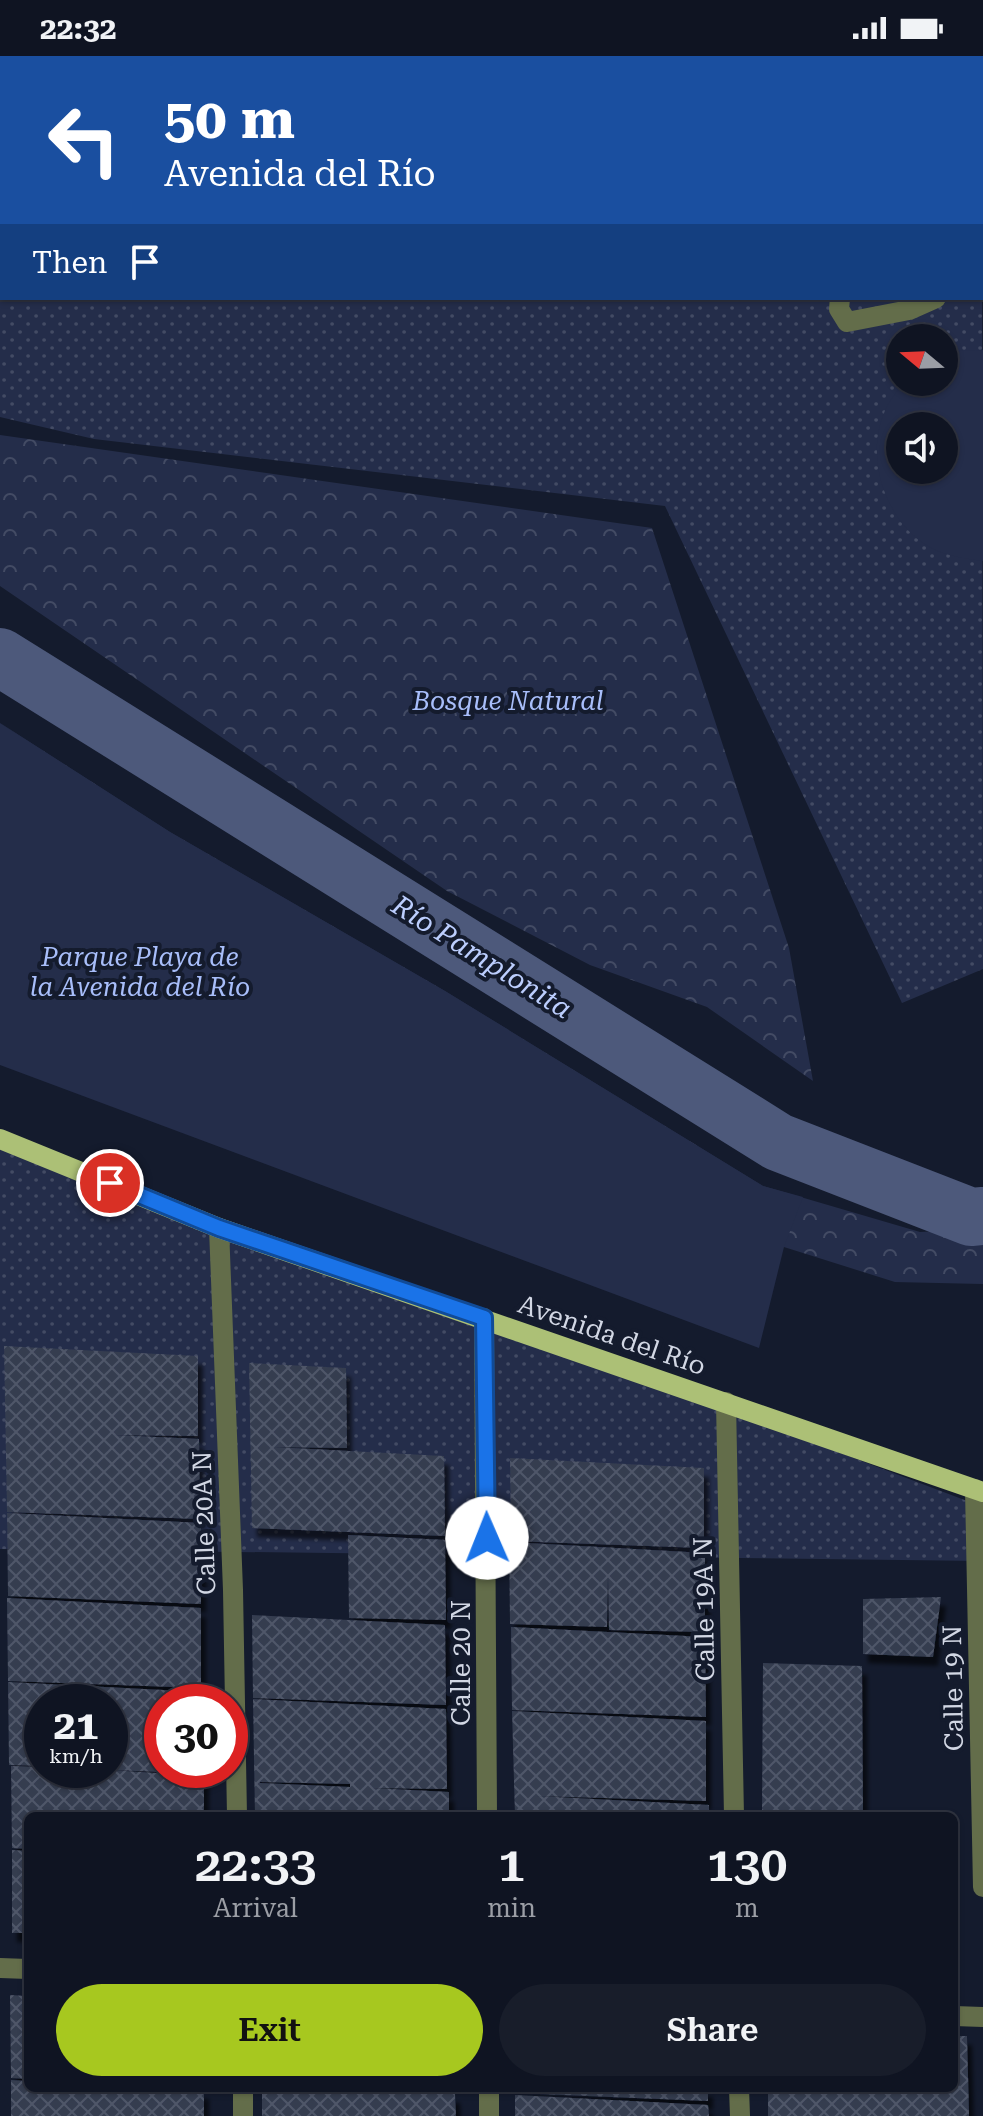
<!DOCTYPE html>
<meta charset="utf-8">
<style>
:root{--surface:#0f1422;--page:#181d2a;--text:#f1f3f6;--muted:#9b9ea5;--line:#2f3340;--accent:#a7c81f}
body{margin:0;font-family:"Roboto Serif",serif;background:var(--page);color:var(--text);height:100vh;display:flex;flex-direction:column;font-size:30px;white-space:nowrap}
*{box-sizing:border-box;margin:0}
p{font-size:26px;color:var(--muted)}
.icon{flex:none;width:44px;height:44px;fill:none;stroke:currentColor;stroke-width:2;stroke-linecap:round;stroke-linejoin:round}
.map{position:relative;flex:1;overflow:hidden}
.drawer{position:absolute;left:24px;top:1756px;width:934px;height:280px;display:flex;flex-direction:column;background:var(--surface);border-radius:12px;box-shadow:0 2px 6px #0004,0 0 0 2px var(--line)}
.drawer>*{flex:none}
.top-card{position:absolute;left:0px;top:0px;width:984px;height:244px;box-shadow:0 2px 6px #0004,0 0 0 2px var(--line);background:#1a4fa0;color:#fff;overflow:hidden}
.needle{width:52px;rotate:289deg}
.buttons{position:absolute;left:886px;top:268px;display:grid;gap:16px}
.buttons a{display:grid;place-items:center;width:72px;height:72px;border-radius:50%;background:var(--surface);box-shadow:0 2px 6px #0004,0 0 0 2px var(--line);font-size:40px}
.speed{position:absolute;left:24px;top:1628px;display:flex;gap:16px;font-size:40px;font-weight:700;text-align:center}
.speed>*{display:grid;place-content:center;width:104px;height:104px;border-radius:50%;background:var(--surface);box-shadow:0 2px 6px #0004,0 0 0 2px var(--line);line-height:1}
.speed small{font-size:20px;font-weight:400}
.speed .limit{border:12px solid #d22;background:#fff;color:#111}
.pin{position:absolute;display:grid;place-items:center;width:68px;height:68px;color:#fff;margin:-34px;border:4px solid #fff;border-radius:50%;box-shadow:0 2px 8px #0007}
.me{position:absolute;width:88px;margin:-44px;rotate:359deg;stroke-linejoin:round;filter:drop-shadow(0 0 6px #0008)}
.turn{display:flex;align-items:center;gap:28px;height:168px;padding:0 32px;font-size:36px}
.turn .icon{width:104px;height:104px;stroke-width:2.5}
.turn b{display:block;font-size:56px;line-height:68px}
.then{display:flex;align-items:center;height:76px;padding:0 32px;background:#0003;gap:16px;font-size:30px}
.eta{display:flex;justify-content:space-evenly;align-items:center;height:136px;text-align:center}
.eta b{font-size:48px;font-weight:600;line-height:56px}
.primary-button{display:flex;gap:16px;margin-top:auto;padding:16px 32px}
.primary-button a{flex:1;height:92px;border-radius:48px;background:var(--accent);color:#111;font-size:32px;font-weight:600;line-height:92px;text-align:center}
.primary-button a+a{background:var(--page);color:var(--text)}
.status{display:flex;justify-content:space-between;align-items:center;height:56px;padding:0 40px;background:var(--surface);direction:ltr}
.status svg{height:22px;fill:currentColor}
.map>svg:first-child{display:block}
.grass{fill:url(#grass-dots);fill-rule:evenodd}
.forest{fill:url(#forest-crowns)}
.park{fill:#242d4a;fill-rule:evenodd}
.lines{fill:none;stroke-linecap:round;stroke-linejoin:round}
.river{stroke:#4d597b;stroke-width:58}
.building{fill:url(#building-cross-hatch);fill-rule:evenodd;filter:url(#shadow)}
.minor{stroke:#636d4a;stroke-width:20}
.major{stroke:#acc076;stroke-width:20}
.route-casing{stroke:#114b97;stroke-width:20}
.route{stroke:#1a73e8;stroke-width:14}
.labels{text-anchor:middle;dominant-baseline:central;stroke-width:8;stroke-linejoin:round;paint-order:stroke}
.park-label{font-size:26px;font-style:italic;fill:#a8befa;stroke:#141b2d}
.street-label{font-size:26px;fill:#d2d7e4;stroke:#141b2d}
.water-label{font-size:28px;font-style:italic;fill:#bccefe;stroke:#141b2d}
</style>
<div class="status"><b>22:32</b><svg viewBox="0 0 49 12"><path d="M0 12V9h3v3zM5 12V6h3v6zM10 12V3h3v9zM15 12V0h3v12zM26 1h20v11H26zM47 4h2v5h-2z"/></svg></div>
<div class="map">
<svg width="983" height="2060" viewBox="0 0 983 2060">
<defs>
<pattern id="grass-dots" width="8" height="8" patternUnits="userSpaceOnUse" patternTransform="scale(2)"><rect width="8" height="8" fill="#242d4a"/><path d="M2 2h.1M6 6h.1" fill="none" stroke="#434b64" stroke-width="1.8" stroke-linecap="round"/></pattern>
<pattern id="forest-crowns" width="20" height="18" patternUnits="userSpaceOnUse" patternTransform="scale(2)"><rect width="20" height="18" fill="#242d4a"/><path d="M2 6a3 3 0 1 1 6 0M12 15a3 3 0 1 1 6 0" fill="none" stroke="#434b64"/></pattern>
<pattern id="building-cross-hatch" width="8" height="8" patternUnits="userSpaceOnUse" patternTransform="scale(2)"><rect width="8" height="8" fill="#343c50"/><path d="M0 0l8 8M0 8l8-8" fill="none" stroke="#505769"/></pattern>
<filter id="shadow"><feDropShadow dx="5" dy="9" stdDeviation="2" flood-color="#0009"/></filter>
</defs>
<rect width="100%" height="100%" fill="#141b2d"/>
<path class="grass" d="M0,0h890l2,2h-890v240h980v-118l1,789 -81,34 -237,-497 -571,-67 -94,-22zM900,282h44v44h-44zM900,370h44v44h-44z
M0,1078l983,373v54l-983,-12z"/>
<path class="forest" d="M0,379l652,93 137,420 24,133 -106,-74 -117,-42 -143,-74 -447,-305z
M0,667l170,109 275,159 318,195 157,46 63,-3v55l-88,-2 -111,-35z"/>
<path class="park" d="M983,294v211c-22,-3 -45,-6 -64,-21 -46,-36 -60,-116 -13,-158h38v-25l15,-6zM900,370h44v44h-44z
M0,667l170,109 275,159 318,195 40,11 -19,50 -25,101 -759,-283z"/>
<g class="lines">
<path class="river" d="M0,601l778,485 193,75 12,-1"/>
</g>
<path class="building" d="M4,1290l194,10v80l-85,-1 86,4 1,80 -193,-7z
M249,1307l97,5 1,80 -74,-1 171,9 1,80 -193,-8z
M510,1402l194,10v80l-193,-7z
M7,1457l194,10v81l-193,-8z
M348,1479l97,5 1,80 -97,-2z
M509,1486l196,11v79l-96,-2 -1,-55 -1,52 -97,-3z
M941,1541l-8,60 -70,-3v-55z
M7,1542l194,10v80l-193,-7z
M252,1559l193,10 1,80 -193,-7z
M511,1571l194,10 1,80 -194,-7z
M763,1607l99,3 1,150h-101z
M8,1626l194,10v10h-40v70l-52,-2v-68h-68v64l-33,-1z
M253,1643l193,10 1,80 -75,-1 77,4v24h-194zM260,1726l90,2v3l-90,-4z
M512,1655l194,10v80l-170,-5 173,9v11h-194z
M11,1710l31,1v3h67l95,6v40h-176v33l-16,-1z
M12,1794l16,1v82h-16z
M10,1939l18,1v83l-17,-1z
M954,1980h13l2,80h-201v-28h186z
M11,2024l17,1v7l176,2v26h-193z
M262,2032h77l116,6 1,22h-194z
M515,2032h193v13l-193,-8z
M515,2039l193,10 1,11h-194z"/>
<g class="lines">
<path class="minor" d="M982,179h1
M982,221l1,-1
M840,242l-1,11 8,13 62,-12 27,-12
M219,1172l14,362 4,226
M484,1262l3,498
M726,1346l8,414
M975,1433l8,398
M0,1912l28,1
M954,1960l29,1
M243,2032v28
M489,2032v28
M739,2032l1,28"/>
<path class="major" d="M0,1083l219,89 764,264"/>
</g>
<g class="lines">
<g class="route-casing">
<path id="route" d="M110,1127l109,45 265,90 3,220"/>
</g>
<use href="#route" class="route"/>
</g>
<g class="labels">
<g class="park-label">
<text x="508" y="645">Bosque Natural</text>
<text x="140" y="901">Parque Playa de<tspan x="140" dy="30">la Avenida del Río</tspan></text>
</g>
<g class="street-label">
<text transform="translate(612 1279) rotate(19)">Avenida del Río</text>
<text transform="translate(204 1467) rotate(-92)">Calle 20A N</text>
<text transform="translate(704 1553) rotate(-91)">Calle 19A N</text>
<text transform="translate(461 1607) rotate(-90)">Calle 20 N</text>
<text transform="translate(953 1632) rotate(-91)">Calle 19 N</text>
</g>
<g class="water-label">
<text transform="translate(482 901) rotate(32)">Río Pamplonita</text>
</g>
</g>
</svg>
<div class="buttons">
<a><svg class="needle" viewBox="-14 -14 28 28"><path d="M0-13l5 13h-10z" fill="#e53935"/><path d="M0 13l5-13h-10z" fill="#9b9ea5"/></svg></a>
<a><svg class="icon" aria-label="sound" viewBox="0 0 24 24"><path d="M4 9h4l5-4v14l-5-4H4zM17 9q2 3 0 6"/></svg></a>
</div>
<div class="speed"><div>21<small>km/h</small></div><div class="limit">30</div></div>
<div class="pin" style="left:110px;top:1127px;background:#d93025"><svg class="icon" aria-label="arrive" viewBox="0 0 24 24"><path d="M6 21V4h12l-3 4 3 4H6"/></svg></div>
<svg class="me" style="left:487px;top:1482px" viewBox="-20 -20 40 40"><circle r="19" fill="#fff"/><path d="M0-13L10 11 0 6-10 11z" fill="#1a73e8"/></svg>
<div class="top-card">
<div class="turn"><svg class="icon" aria-label="left" viewBox="0 0 24 24"><path d="M17 20v-9H6M10 6l-5 5 5 5"/></svg><div><b>50 m</b>Avenida del Río</div></div>
<div class="then">Then<svg class="icon" aria-label="arrive" viewBox="0 0 24 24"><path d="M6 21V4h12l-3 4 3 4H6"/></svg></div>
</div>
<section class="drawer">
<div class="eta">
<div><b>22:33</b><p>Arrival</p></div>
<div><b>1</b><p>min</p></div>
<div><b>130</b><p>m</p></div>
</div>
<div class="primary-button"><a>Exit</a><a>Share</a></div>
</section>
</div>
